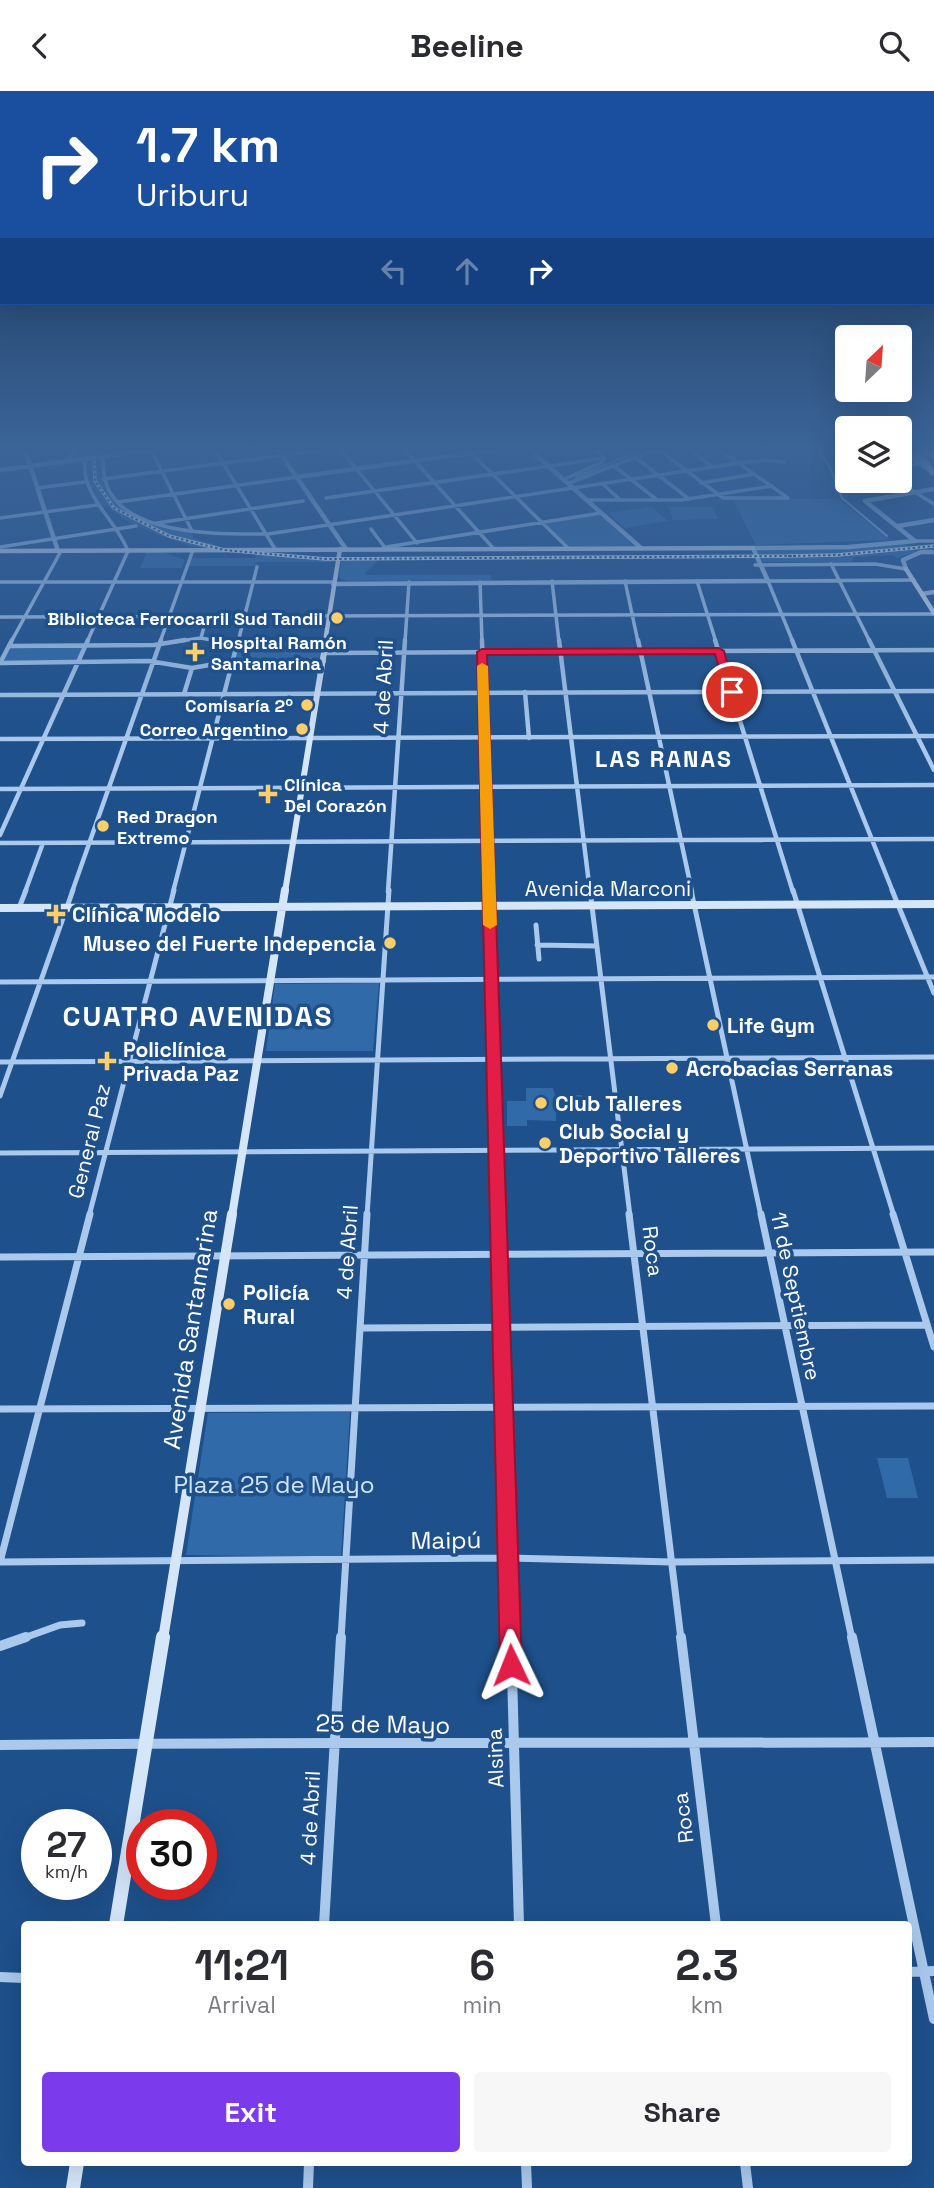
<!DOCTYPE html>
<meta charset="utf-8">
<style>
:root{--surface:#fff;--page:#f7f7f7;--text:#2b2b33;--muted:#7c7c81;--accent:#7c3aed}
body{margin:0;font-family:"Space Grotesk",sans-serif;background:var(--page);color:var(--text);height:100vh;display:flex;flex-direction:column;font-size:26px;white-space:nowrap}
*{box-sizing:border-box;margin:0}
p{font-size:23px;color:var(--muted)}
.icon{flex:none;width:38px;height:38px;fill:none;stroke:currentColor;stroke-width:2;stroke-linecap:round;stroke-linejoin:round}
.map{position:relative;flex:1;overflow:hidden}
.sheet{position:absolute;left:21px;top:1830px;width:891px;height:245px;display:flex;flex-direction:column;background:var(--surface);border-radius:7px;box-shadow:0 7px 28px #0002}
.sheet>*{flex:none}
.banner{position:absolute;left:0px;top:0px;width:934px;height:214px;box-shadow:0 7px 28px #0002;background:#1a4fa0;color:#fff;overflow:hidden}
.needle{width:46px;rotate:25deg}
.tools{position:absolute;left:835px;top:234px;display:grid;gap:14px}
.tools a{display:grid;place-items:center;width:77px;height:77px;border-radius:7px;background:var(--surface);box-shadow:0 7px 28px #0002;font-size:35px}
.speed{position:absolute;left:21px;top:1718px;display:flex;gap:14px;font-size:35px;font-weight:700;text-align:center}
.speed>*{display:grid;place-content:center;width:91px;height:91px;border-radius:50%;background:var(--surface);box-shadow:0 7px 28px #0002;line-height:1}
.speed small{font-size:18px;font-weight:400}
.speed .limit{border:10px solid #d22;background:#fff;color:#111}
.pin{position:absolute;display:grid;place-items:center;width:60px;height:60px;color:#fff;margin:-30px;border:4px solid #fff;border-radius:50%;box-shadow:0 2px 7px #0007}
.me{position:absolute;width:77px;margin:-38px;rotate:358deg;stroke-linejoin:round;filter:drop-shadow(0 0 5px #0008)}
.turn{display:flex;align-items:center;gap:24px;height:147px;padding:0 21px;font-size:32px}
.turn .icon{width:91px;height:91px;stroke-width:2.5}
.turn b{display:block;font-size:49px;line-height:60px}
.lanes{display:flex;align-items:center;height:66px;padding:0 21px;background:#0003;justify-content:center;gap:35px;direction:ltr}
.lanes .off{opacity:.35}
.eta{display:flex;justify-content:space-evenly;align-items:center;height:119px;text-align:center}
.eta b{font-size:42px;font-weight:700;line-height:49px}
.button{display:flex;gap:14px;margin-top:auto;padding:14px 21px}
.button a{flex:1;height:80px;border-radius:7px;background:var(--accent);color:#fff;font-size:28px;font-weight:700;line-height:80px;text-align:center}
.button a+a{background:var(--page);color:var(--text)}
header{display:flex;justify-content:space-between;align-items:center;height:91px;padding:0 21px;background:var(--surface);font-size:32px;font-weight:700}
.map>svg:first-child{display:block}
.green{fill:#316aa8}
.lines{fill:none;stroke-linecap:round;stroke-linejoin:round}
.stream{stroke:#9dc4ee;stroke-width:2}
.minor-far4{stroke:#aac9ec;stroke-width:3.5}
.minor-far3{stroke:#aac9ec;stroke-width:4.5}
.minor-far2{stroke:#aac9ec;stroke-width:5}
.minor-far1{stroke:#aac9ec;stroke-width:7}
.minor{stroke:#aac9ec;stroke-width:10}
.tertiary{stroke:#aac9ec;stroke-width:4.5}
.secondary-far4{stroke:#d6e6f9;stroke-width:4.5}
.secondary-far3{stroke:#d6e6f9;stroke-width:6}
.secondary-far2{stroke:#d6e6f9;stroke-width:8}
.secondary-far1{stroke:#d6e6f9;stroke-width:10}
.secondary{stroke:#d6e6f9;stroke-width:14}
.trunk{stroke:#f7faff;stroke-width:6}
.rail-casing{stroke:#fff;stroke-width:3.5}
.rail{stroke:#1e508b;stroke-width:2;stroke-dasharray:2.5;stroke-linecap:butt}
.route{fill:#e11d48;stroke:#92132f;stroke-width:2}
.slow{fill:#f59e0b}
.poi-dot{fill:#fbce69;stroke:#1e508b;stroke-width:2.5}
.labels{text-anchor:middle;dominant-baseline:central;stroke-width:7;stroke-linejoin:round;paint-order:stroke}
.far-poi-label{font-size:18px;font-weight:bold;fill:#fff;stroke:#1e508b;text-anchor:end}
.street-label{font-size:21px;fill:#fff;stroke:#1e508b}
.poi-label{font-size:21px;font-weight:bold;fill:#fff;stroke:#1e508b;text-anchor:start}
.far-district-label{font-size:23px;font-weight:bold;letter-spacing:2px;fill:#fff;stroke:#1e508b}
.near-street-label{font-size:24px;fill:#fff;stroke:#1e508b}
.near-park-label{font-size:24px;fill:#cfe3f9;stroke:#1e508b}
.district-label{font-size:28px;font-weight:bold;letter-spacing:2px;fill:#fff;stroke:#1e508b}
</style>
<header><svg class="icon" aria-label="back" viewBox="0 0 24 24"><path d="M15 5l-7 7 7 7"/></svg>Beeline<svg class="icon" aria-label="search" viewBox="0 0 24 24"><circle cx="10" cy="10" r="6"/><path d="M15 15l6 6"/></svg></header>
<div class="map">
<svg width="934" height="2097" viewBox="0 0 934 2097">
<rect width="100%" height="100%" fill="#1e508b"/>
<path class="green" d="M102,367c-8,34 29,59 57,69 11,3 23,3 33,4l1,7 29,9c-10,0 -25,2 -34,-2 -25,-9 -61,-19 -81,-39l-6,1c-11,-15 -19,-28 -15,-47z
M733,408h106l51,41 -134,5z
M651,416l17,14 -43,7 -17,-15z
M669,416h44l5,12 -45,1z
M599,423l35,32h-65l-24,-23z
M905,453l11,8 -20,6 -3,-3 -39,2 -3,5h-88l-8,-13z
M147,461h15l23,8 -3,8h-42z
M256,462l79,4 -3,5h-77l4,4h-70l3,-8h64z
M341,469h38l-14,13 1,2h124l2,5 -145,1 -8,-3z
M11,555h72l-7,15h-73z
M237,555h84l-2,14h-85z
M379,892l-6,68h-107l9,-67z
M526,997h27l2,7h27l1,10h-27v16l-29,-1v6h-20v-25h19z
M350,1321l-9,145 -155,-2 22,-142z
M877,1367h31l10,40h-31z"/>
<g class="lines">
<path class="stream" d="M819,359l12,20 11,28 45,38
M576,386l65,-27"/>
<path class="minor-far4" d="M151,359l40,79
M215,359l60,99
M341,359l76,93
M405,359l89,99
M468,359l101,99
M595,359l10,8
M659,359l64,48h65
M690,359l23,17
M720,359l68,48
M104,365c-10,82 111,78 164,78l471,-71 26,-3 19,2
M635,366l54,42
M85,367c-5,39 30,59 43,93l-41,91
M67,370l8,-11
M614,375l42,33
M900,375l20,-2
M103,388l220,-29
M565,388l37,-17 3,-4
M897,390l37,23
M569,392l77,-30 16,-3
M701,392l53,-9
M603,393l16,15
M37,397l47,-6
M326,407l279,-40
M588,409h93l91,-14
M118,411l179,-25
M0,427l97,-13
M157,432l146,-22
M371,438l15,20
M914,450h20
M0,456l136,-21
M386,456l215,-34
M831,473l39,78
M755,474l120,-1 31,5
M552,490l7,61
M625,490l13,61
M697,490l19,61
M0,491h333
M480,491l2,60
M0,526l934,-3
M201,547l6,-22
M11,551l50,-91
M160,551l33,-92
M173,551l28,-4 21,4
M238,551l19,-75
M405,551l4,-60
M793,551l-25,-61 146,-1"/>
<path class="minor-far3" d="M213,549l23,5 87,-1
M482,549l7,252
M559,549l31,252
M638,549l54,252
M715,549l78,252
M792,549l101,252
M869,549l65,130
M10,555l144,-1 31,-5
M325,562l609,-3
M0,572l149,-2 43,7 40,-7h92
M0,572l12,-23
M525,601l4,46
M184,603l8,-26
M0,604l934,-4
M0,648l934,-3
M0,698l934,-4
M0,744l88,-195
M0,752l934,-4
M25,801l18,-49
M72,801l89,-252
M173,801l65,-252
M388,801l17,-252"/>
<path class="minor-far2" d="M489,799l9,326
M590,799l40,326
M691,799l70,326
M793,799l101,326
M892,799l42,103
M19,817l7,-18
M536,834l3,34
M537,854l60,1
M0,891l934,-5
M0,971l934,-5
M0,1005l73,-206
M0,1062l934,-5
M89,1125l85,-326
M367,1125l22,-326"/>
<path class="minor-far1" d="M498,1123l13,425
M629,1123l52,425
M761,1123l91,425
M893,1123l41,133
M0,1166l934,-5
M361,1237l566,-3
M0,1318l934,-3
M0,1471l90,-348
M0,1471l508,-4 164,4 262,-2
M21,1548l39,-14 22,-2
M341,1548l26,-425"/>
<path class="minor" d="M511,1546l8,288
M681,1546l35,288
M852,1546l82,382
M0,1555l26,-9
M0,1654c311,-4 623,-1 934,-3
M324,1834l17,-288
M908,1881l26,-1
M0,1886l24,1
M526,2072l1,25
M745,2072l3,25
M308,2097l1,-25"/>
<path class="tertiary" d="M25,359l33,101
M278,359l68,99
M530,359l111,98
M0,379l150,-20
M297,386l195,-27
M898,435l36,-6
M906,478l-3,-9 18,-8h13
M333,493l435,-3 -15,-33 96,-1 66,-6 -50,-40 69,-12
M922,503l12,-2"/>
<path class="secondary-far4" d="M900,359l34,23
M0,460l753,-3
M906,478l28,44
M325,551l15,-93"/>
<path class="secondary-far3" d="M285,801l41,-252"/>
<path class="secondary-far2" d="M0,817l934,-4
M232,1125l53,-326"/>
<path class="secondary-far1" d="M163,1548l69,-425"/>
<path class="secondary" d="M116,1834l47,-288
M73,2097l4,-25"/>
<path class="trunk" d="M911,359l12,9 9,13
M923,359l11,5"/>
<g class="rail-casing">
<path id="rail" d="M99,359l-5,6 1,25 19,27 55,28 55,14 101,9 471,-3
M788,465l49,-1 97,-9"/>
</g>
<use href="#rail" class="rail"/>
</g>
<linearGradient id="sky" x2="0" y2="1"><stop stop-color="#102c4c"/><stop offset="0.55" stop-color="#3b6498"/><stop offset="1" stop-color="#3b6498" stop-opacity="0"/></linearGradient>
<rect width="934" height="652" fill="url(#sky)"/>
<path class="route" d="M719,557l5,3 11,43 -9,-2 -11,-38 -228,1 35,1010 -3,8 -8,3 -8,-3 -3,-8 -23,-1013 5,-3z"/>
<path class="slow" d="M482,572l6,3 9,259 -7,4 -7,-4 -6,-259z"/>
<g class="poi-dot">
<circle cx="337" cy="527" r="7"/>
<path d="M191.5 550.5h7v7h7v7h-7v7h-7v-7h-7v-7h7z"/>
<circle cx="307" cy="614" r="7"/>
<circle cx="302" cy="638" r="7"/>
<path d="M264.5 692.5h7v7h7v7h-7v7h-7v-7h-7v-7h7z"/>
<circle cx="103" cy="735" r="7"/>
<path d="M52.5 812.5h7v7h7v7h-7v7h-7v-7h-7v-7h7z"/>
<circle cx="390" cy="852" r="7"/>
<circle cx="713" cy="934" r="7"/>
<path d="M103.5 959.5h7v7h7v7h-7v7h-7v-7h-7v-7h7z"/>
<circle cx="672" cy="977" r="7"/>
<circle cx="541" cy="1012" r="7"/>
<circle cx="545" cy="1052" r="7"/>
<circle cx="229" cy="1213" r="7"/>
</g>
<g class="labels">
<g class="far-poi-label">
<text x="323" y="527">Biblioteca Ferrocarril Sud Tandil</text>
<text x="211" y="551" text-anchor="start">Hospital Ramón<tspan x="211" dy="21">Santamarina</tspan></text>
<text x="293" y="614">Comisaría 2º</text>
<text x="288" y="638">Correo Argentino</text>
<text x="284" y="693" text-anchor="start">Clínica<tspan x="284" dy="21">Del Corazón</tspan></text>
<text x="117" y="725" text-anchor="start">Red Dragon<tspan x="117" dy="21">Extremo</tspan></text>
</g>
<g class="street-label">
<text transform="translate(383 596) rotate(-87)">4 de Abril</text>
<text x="608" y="797">Avenida Marconi</text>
<text transform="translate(89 1050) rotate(-76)">General Paz</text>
<text transform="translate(653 1160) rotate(83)">Roca</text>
<text transform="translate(347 1161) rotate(-86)">4 de Abril</text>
<text transform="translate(796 1205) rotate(78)">11 de Septiembre</text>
<text transform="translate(495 1667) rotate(-92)">Alsina</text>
<text transform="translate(310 1727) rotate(-87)">4 de Abril</text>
<text transform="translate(683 1727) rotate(-97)">Roca</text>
</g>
<g class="poi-label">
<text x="72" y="823">Clínica Modelo</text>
<text x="376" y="852" text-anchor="end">Museo del Fuerte Indepencia</text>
<text x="727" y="934">Life Gym</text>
<text x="123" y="958">Policlínica<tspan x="123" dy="24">Privada Paz</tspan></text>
<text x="686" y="977">Acrobacias Serranas</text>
<text x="555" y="1012">Club Talleres</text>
<text x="559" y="1040">Club Social y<tspan x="559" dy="24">Deportivo Talleres</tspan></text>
<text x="243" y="1201">Policía<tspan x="243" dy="24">Rural</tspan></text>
</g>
<g class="far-district-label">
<text x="664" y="668">LAS RANAS</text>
</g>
<g class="near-street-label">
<text transform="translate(190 1238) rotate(-81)">Avenida Santamarina</text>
<text transform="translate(446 1449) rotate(-1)">Maipú</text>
<text transform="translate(383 1633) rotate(1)">25 de Mayo</text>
</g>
<g class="near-park-label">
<text x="274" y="1393">Plaza 25 de Mayo</text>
</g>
<g class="district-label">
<text x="198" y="925">CUATRO AVENIDAS</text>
</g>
</g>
</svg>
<div class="tools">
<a><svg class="needle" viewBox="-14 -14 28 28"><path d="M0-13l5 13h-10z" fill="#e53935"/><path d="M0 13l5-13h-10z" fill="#7c7c81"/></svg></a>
<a><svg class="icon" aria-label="layers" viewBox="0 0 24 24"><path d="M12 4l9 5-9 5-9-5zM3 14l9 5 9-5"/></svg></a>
</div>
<div class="speed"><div>27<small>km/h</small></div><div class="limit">30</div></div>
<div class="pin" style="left:732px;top:601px;background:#d93025"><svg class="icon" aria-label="arrive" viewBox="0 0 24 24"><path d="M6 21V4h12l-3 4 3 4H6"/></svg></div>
<svg class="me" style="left:511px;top:1574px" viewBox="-20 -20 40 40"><path d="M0-17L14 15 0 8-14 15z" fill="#e11d48" stroke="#fff" stroke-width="4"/></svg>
<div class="banner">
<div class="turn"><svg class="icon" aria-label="right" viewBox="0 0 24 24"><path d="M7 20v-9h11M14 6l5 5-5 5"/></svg><div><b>1.7 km</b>Uriburu</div></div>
<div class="lanes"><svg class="icon off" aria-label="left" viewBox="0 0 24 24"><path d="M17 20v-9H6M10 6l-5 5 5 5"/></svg><svg class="icon off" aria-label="ahead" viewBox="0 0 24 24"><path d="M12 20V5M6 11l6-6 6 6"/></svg><svg class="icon" aria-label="right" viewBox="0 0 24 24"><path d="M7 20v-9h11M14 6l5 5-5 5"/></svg></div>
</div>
<section class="sheet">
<div class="eta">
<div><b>11:21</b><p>Arrival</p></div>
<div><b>6</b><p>min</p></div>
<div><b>2.3</b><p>km</p></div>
</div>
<div class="button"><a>Exit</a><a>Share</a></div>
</section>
</div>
